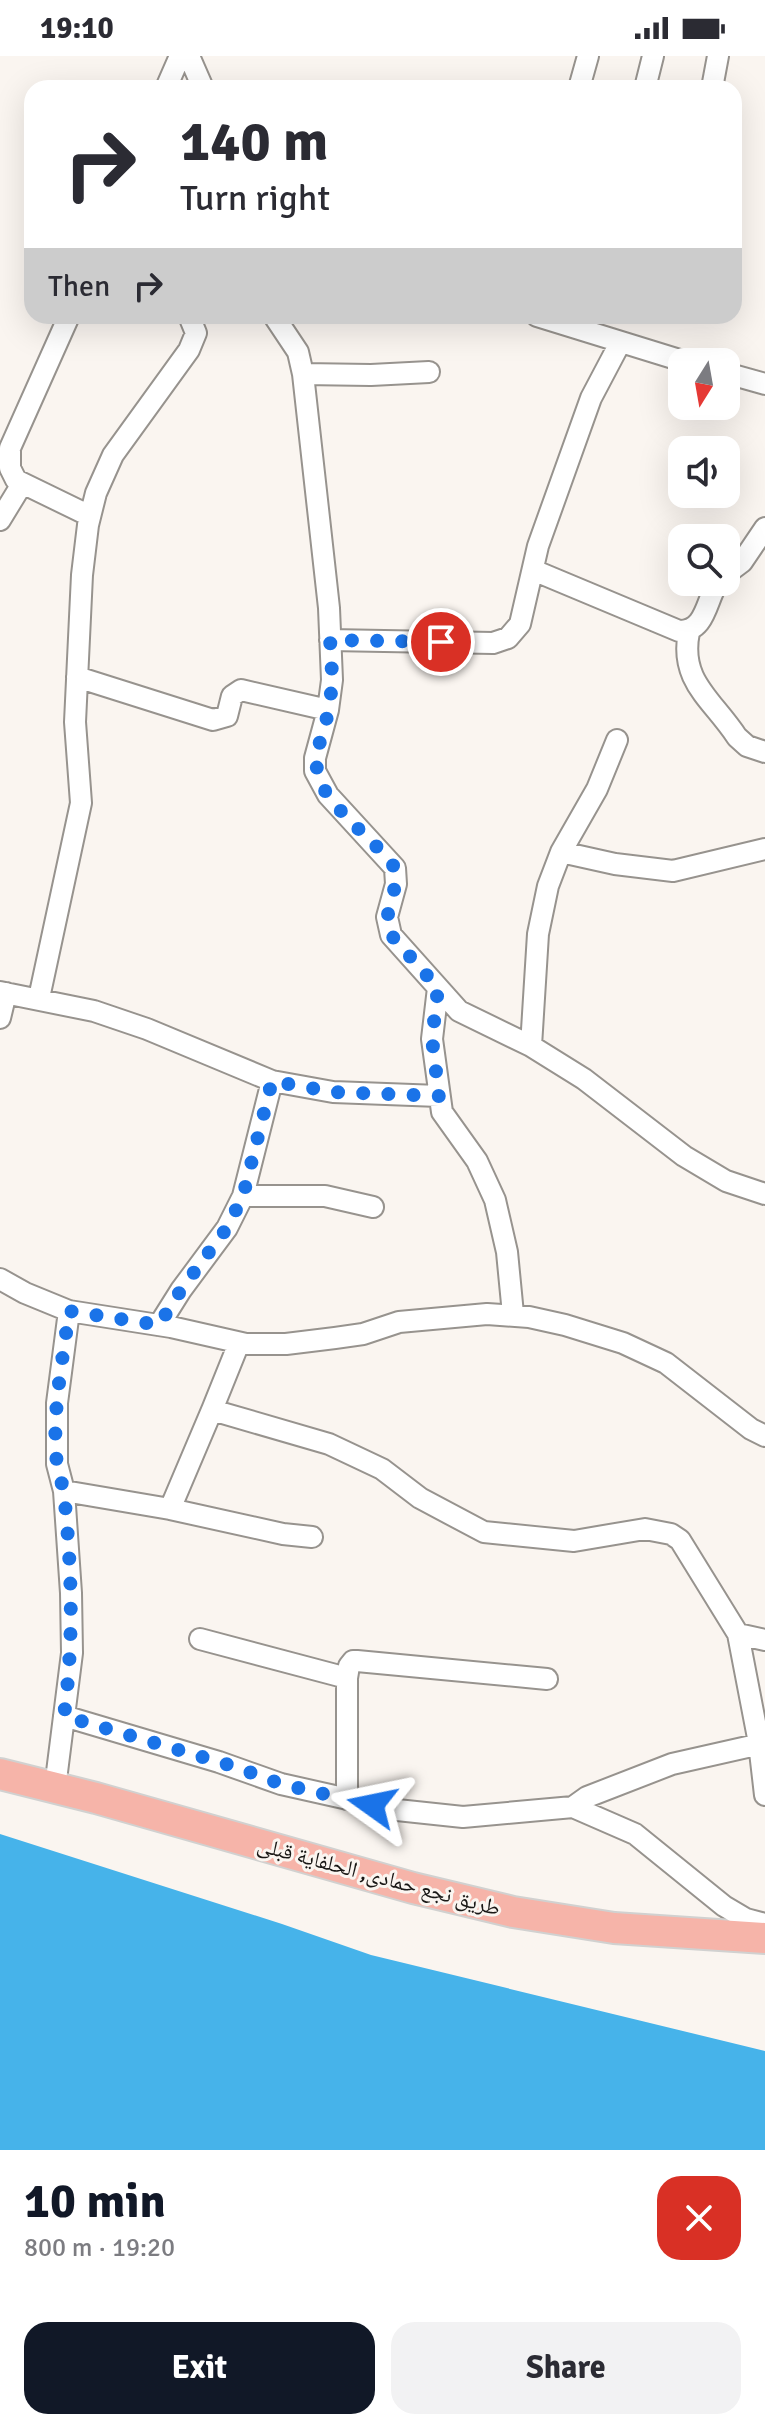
<!DOCTYPE html>
<meta charset="utf-8">
<style>
:root{--surface:#fff;--page:#f2f2f3;--text:#2b2b33;--muted:#7c7c81;--accent:#111827}
body{margin:0;font-family:Signika,"Noto Naskh Arabic",sans-serif;background:var(--page);color:var(--text);height:100vh;display:flex;flex-direction:column;font-size:30px;white-space:nowrap}
*{box-sizing:border-box;margin:0}
p{font-size:26px;color:var(--muted)}
.icon{flex:none;width:44px;height:44px;fill:none;stroke:currentColor;stroke-width:2;stroke-linecap:round;stroke-linejoin:round}
.map{position:relative;height:2094px;overflow:hidden}
.panel{display:flex;flex-direction:column;background:var(--surface);flex:1}
.panel>*{flex:none}
.top-card{position:absolute;left:24px;top:24px;width:718px;height:244px;border-radius:24px;box-shadow:0 8px 32px #0002;background:#fff;color:var(--text);overflow:hidden}
.needle{width:52px;rotate:191deg}
.tools{position:absolute;left:668px;top:292px;display:grid;gap:16px}
.tools a{display:grid;place-items:center;width:72px;height:72px;border-radius:16px;background:var(--surface);box-shadow:0 8px 32px #0002;font-size:40px}
.pin{position:absolute;display:grid;place-items:center;width:68px;height:68px;color:#fff;margin:-34px;border:4px solid #fff;border-radius:50%;box-shadow:0 2px 8px #0007}
.me{position:absolute;width:88px;margin:-44px;rotate:282deg;stroke-linejoin:round;filter:drop-shadow(0 0 6px #0008)}
.turn{display:flex;align-items:center;gap:28px;height:168px;padding:0 24px;font-size:36px}
.turn .icon{width:104px;height:104px;stroke-width:2.5}
.turn b{display:block;font-size:56px;line-height:68px}
.then{display:flex;align-items:center;height:76px;padding:0 24px;background:#0003;gap:16px;font-size:30px}
.round{display:grid;place-items:center;flex:none;width:84px;height:84px;border-radius:24px;background:var(--page)}
.head{display:flex;align-items:center;justify-content:space-between;height:136px;padding:0 24px}
h1{font-size:48px;font-weight:800;line-height:60px;color:var(--accent)}
.button{display:flex;gap:16px;margin-top:auto;padding:16px 24px}
.button a{flex:1;height:92px;border-radius:24px;background:var(--accent);color:#fff;font-size:32px;font-weight:800;line-height:92px;text-align:center}
.button a+a{background:var(--page);color:var(--text)}
.status{display:flex;justify-content:space-between;align-items:center;height:56px;padding:0 40px;background:var(--surface);direction:ltr}
.status svg{height:22px;fill:currentColor}
.map>svg:first-child{display:block}
.water{fill:#46b3ea}
.lines{fill:none;stroke-linecap:round;stroke-linejoin:round}
.street-casing{stroke:#97938e;stroke-width:24}
.primary-casing{stroke:#d1d1d0;stroke-width:34}
.street{stroke:#fff;stroke-width:20}
.primary{stroke:#f6b4a9;stroke-width:30}
.route{stroke:#1a73e8;stroke-width:14;stroke-dasharray:0 25.2}
.labels{text-anchor:middle;dominant-baseline:central;stroke-width:6;stroke-linejoin:round;paint-order:stroke}
.street-label{font-size:22px;fill:#191715;stroke:#faf5f0}
</style>
<div class="status"><b>19:10</b><svg viewBox="0 0 49 12"><path d="M0 12V9h3v3zM5 12V6h3v6zM10 12V3h3v9zM15 12V0h3v12zM26 1h20v11H26zM47 4h2v5h-2z"/></svg></div>
<div class="map">
<svg width="765" height="2094" viewBox="0 0 765 2094">
<rect width="100%" height="100%" fill="#faf5f0"/>
<path class="water" d="M0,1778l282,90 89,31 394,96v99h-765z"/>
<g class="lines">
<g class="street-casing">
<path id="street" d="M189,0l14,32
M166,32l14,-32
M579,32l9,-32
M645,32l8,-32
M712,32l6,-32
M69,260l-59,132v20l6,12 74,36
M274,260l24,36 5,22 26,234 3,72 -4,30 -13,48v13l13,24 67,73 1,16 -9,33 4,18 68,76 72,35 53,33 100,77 42,25 39,13
M537,260l149,46
M726,317l39,11
M303,318l68,1 58,-3
M0,464l22,-36
M533,514l146,61c27,1 27,-31 39,-49
M726,518l16,-12 23,-34
M689,576c-10,49 23,67 48,105l10,9 18,6
M330,584l163,3 15,-5 12,-14 18,-78 53,-148 29,-55
M77,621l136,43 14,-4 5,-20 9,-6 87,20
M561,796l54,12 58,7 92,-22
M438,932l-6,51 10,73 35,49 18,39 12,52 6,62
M0,936l94,19 53,18 125,52 61,11 106,4
M39,942l42,-195 -6,-81 7,-147 6,-50 8,-32 17,-38 76,-105 7,-17 -7,-17
M0,962l6,-25
M531,990l7,-112 10,-48 13,-34 36,-63 20,-49
M243,1140h82l48,11
M0,1223l25,14 44,18 102,16 75,17h40l49,-6 28,-4 36,-12 88,-8 42,3 36,8 58,18 43,20 85,66 14,7
M159,1269l22,-35 46,-62 16,-32 29,-115
M239,1287l-27,67 117,34 53,25 38,29 64,34 90,9 71,-12 26,5 9,6 58,94 21,109 6,52
M64,1435l106,18 42,-99
M170,1453l113,25 29,3
M738,1578l27,6
M200,1583l147,39v121
M347,1622l2,-12 4,-5h4l190,18
M64,1660l155,46 62,22 116,26 66,7 110,-10 62,27 89,72 22,13 19,5
M55,1732l17,-135 -1,-60 -7,-102 -7,-27v-61l12,-92
M573,1751l14,-10 85,-33 93,-21"/>
</g>
<g class="primary-casing">
<path id="primary" d="M0,1718l96,24 317,90 100,24 101,16 151,10"/>
</g>
<use href="#street" class="street"/>
<use href="#primary" class="primary"/>
</g>
<g class="lines">
<path class="route" d="M372,1749l-91,-21 -45,-17 -172,-51c10,-76 8,-146 0,-222 -1,-10 -6,-19 -7,-30 -6,-50 6,-103 12,-153l90,14 22,-35 46,-62 16,-32 29,-115 61,11 106,4 -7,-57 6,-51 -47,-53 -4,-11 2,-19 7,-21 -1,-16c-20,-27 -48,-46 -67,-73 -23,-30 -5,-55 1,-87 4,-23 3,-45 1,-68l111,2"/>
</g>
<g class="labels">
<g class="street-label">
<text transform="translate(379 1820) rotate(15)">طريق نجع حمادى, الحلفاية قبلى</text>
</g>
</g>
</svg>
<div class="tools">
<a><svg class="needle" viewBox="-14 -14 28 28"><path d="M0-13l5 13h-10z" fill="#e53935"/><path d="M0 13l5-13h-10z" fill="#7c7c81"/></svg></a>
<a><svg class="icon" aria-label="sound" viewBox="0 0 24 24"><path d="M4 9h4l5-4v14l-5-4H4zM17 9q2 3 0 6"/></svg></a>
<a><svg class="icon" aria-label="search" viewBox="0 0 24 24"><circle cx="10" cy="10" r="6"/><path d="M15 15l6 6"/></svg></a>
</div>
<div class="pin" style="left:441px;top:586px;background:#d93025"><svg class="icon" aria-label="arrive" viewBox="0 0 24 24"><path d="M6 21V4h12l-3 4 3 4H6"/></svg></div>
<svg class="me" style="left:372px;top:1749px" viewBox="-20 -20 40 40"><path d="M0-17L14 15 0 8-14 15z" fill="#1a73e8" stroke="#fff" stroke-width="4"/></svg>
<div class="top-card">
<div class="turn"><svg class="icon" aria-label="right" viewBox="0 0 24 24"><path d="M7 20v-9h11M14 6l5 5-5 5"/></svg><div><b>140 m</b>Turn right</div></div>
<div class="then">Then<svg class="icon" aria-label="right" viewBox="0 0 24 24"><path d="M7 20v-9h11M14 6l5 5-5 5"/></svg></div>
</div>
</div>
<section class="panel">
<div class="head"><div><h1>10 min</h1><p>800 m · 19:20</p></div><a class="round" style="background:#d93025;color:#fff"><svg class="icon" aria-label="close" viewBox="0 0 24 24"><path d="M6 6l12 12M18 6L6 18"/></svg></a></div>
<div class="button"><a>Exit</a><a>Share</a></div>
</section>
